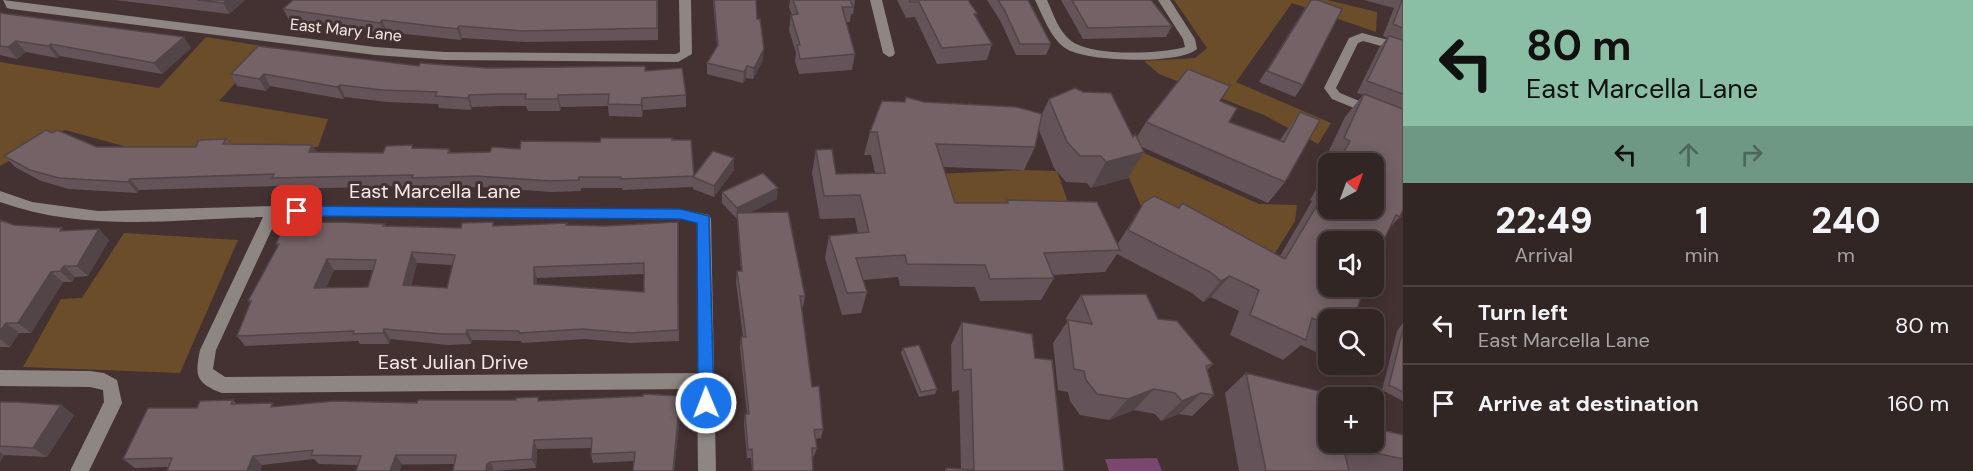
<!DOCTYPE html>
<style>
:root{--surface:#322625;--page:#3d3232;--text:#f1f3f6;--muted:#a8a5a7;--line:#4d4342}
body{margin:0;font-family:"DM Sans",sans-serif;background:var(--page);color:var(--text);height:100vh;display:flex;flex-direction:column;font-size:22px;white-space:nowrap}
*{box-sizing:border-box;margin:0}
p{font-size:20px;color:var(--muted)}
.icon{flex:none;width:33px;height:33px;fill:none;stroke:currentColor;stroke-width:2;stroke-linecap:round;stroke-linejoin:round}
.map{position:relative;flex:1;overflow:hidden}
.details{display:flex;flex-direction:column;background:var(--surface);width:570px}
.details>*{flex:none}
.top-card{background:#8abfa5;color:#111;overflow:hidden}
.needle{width:39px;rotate:41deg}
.buttons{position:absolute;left:1318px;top:153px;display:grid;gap:12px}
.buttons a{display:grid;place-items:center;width:66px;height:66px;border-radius:12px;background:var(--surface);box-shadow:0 3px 15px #0003,0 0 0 2px var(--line);font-size:30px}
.pin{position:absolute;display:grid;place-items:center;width:51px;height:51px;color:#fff;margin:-26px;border-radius:12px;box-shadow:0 3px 9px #0006}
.me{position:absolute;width:66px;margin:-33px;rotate:359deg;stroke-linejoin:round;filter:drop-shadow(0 0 4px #0008)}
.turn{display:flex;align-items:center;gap:21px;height:126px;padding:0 24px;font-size:27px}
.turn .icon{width:78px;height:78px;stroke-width:2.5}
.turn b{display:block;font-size:42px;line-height:51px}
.lanes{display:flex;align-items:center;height:57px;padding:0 24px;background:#0003;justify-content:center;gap:30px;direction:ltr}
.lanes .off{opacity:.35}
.eta{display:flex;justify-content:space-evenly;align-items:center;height:102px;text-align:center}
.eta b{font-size:36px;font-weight:800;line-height:42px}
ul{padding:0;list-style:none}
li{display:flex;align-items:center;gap:18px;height:78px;padding:0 24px;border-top:2px solid var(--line)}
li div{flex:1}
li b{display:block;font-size:22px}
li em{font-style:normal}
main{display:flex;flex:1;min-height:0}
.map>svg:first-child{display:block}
.green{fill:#6c4d2a}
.water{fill:#794770}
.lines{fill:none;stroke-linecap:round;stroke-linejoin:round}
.minor{fill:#8e8683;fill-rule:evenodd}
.wall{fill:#645459;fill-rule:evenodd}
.shaded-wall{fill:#514548}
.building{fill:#746267;stroke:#514548;stroke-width:1.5;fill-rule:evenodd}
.route{fill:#1a73e8;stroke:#114b97;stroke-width:1.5}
.labels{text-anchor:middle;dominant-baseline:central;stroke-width:6;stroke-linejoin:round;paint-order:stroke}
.far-street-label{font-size:16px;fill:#f4e8e8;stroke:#433231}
.street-label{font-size:20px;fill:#f4e8e8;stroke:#433231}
</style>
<main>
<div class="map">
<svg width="1403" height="471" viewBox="0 0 1403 471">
<rect width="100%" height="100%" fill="#433231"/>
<path class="green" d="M1174,0h153l50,12 -1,20 -84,-29 -56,79 95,41 -13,21 -54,-29 -105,-41 -15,-13 51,-3 12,-10z
M206,37l62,10 -49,54 109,18 -10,28 -180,3 -73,-20 -65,36v-104l159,26z
M1135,149l124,55 38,1 -2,16 -30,48 -120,-53 -25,-60z
M1026,170l31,1 17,48 -118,1 -20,-46z
M124,233l114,7 -58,133 -157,-6 38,-68 21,-1z"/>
<path class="water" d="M1157,458l5,13h-53l-4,-12z"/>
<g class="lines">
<path class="minor" d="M3,0l372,47 69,5 232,2 4,-2 -1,-52h12l1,54 -14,8 -234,-2 -69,-5 -364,-46 -4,-1z
M870,0h12l13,53 -2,3 -4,1 -6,-4z
M1035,0h12c6,13 11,30 23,40 20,17 90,14 115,7l-2,-8 -25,-39h12l25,39 2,10c-17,16 -113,13 -132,-1 -15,-11 -22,-32 -30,-48z
M1362,33l41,11v8l-40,-11 -5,2 -22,45 4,5 63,26v9l-71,-29 -8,-11 25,-50z
M0,191l32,11 66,9 175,-5 407,3 29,6 2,4 5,252h-18l-1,-82 -475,4c-27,-10 -27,-18 -22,-43l63,-133c-89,2 -177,16 -263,-15zM278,216l402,3 17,4v150l-472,4 -12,-8 3,-19z
M0,370l90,1 14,2 13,7 5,23 -33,68h-19l34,-69 -1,-12 -13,-3 -90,-1z"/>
</g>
<path class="wall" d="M115,0h130l-16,14z
M658,0v40l-132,2 -64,-4 -1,2 -74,-8 -2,2 -96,-14 -6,-11z
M713,0h43l1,19 6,41 -10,19 -7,-1 -3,5 -36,-9v-11l10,-17z
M790,0h65l-2,14h-2l-1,8h-4l9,32 -3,16 -53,4 -4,-13 1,-8 -7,-23 2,-15h1l-3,-8z
M897,0h71l9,13 -1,3 16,28 -5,16 -50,4 -22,-47 -9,1z
M987,0h41l23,44 -5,11h-30l-15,-33z
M1061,0h90l21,26 -6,11 -83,2z
M1310,0l-7,85 -8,12 -36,-15z
M1364,0h39v209l-3,8 -9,9 -62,94v23l-13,9 -15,-7 -18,15 -53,-25 9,-24 -28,-14 -8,5 -11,-9 -75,-39 -12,18 -52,3 1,3 -13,22 -61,1 -5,-14 -75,-1 -2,-9 -35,3 4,12 -6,21 -19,2 -17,-57 4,-22 29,-3 -3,-15 -35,1 -8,-46 4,-23 20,24 39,-1 -4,-18h-7l6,-23 54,-30 118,12 7,-15 84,38h4l9,-15 74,-21 9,21 51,18 4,-6 16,-22 -15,70 -17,21 -126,-56 -14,31 -37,10 -4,-5 -21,-1 -12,-14 -15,-38 -4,17 -11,23 -81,-3 12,36h51l1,-3 110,45 27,-43 35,6 3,-5 98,53 32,-55 -2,-1 19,-34v42l45,-44h-44l-6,-3 21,-44 18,-22 -6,-2 22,-45 8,-10 -4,-2 11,-28z
M0,13l191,35 -29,26 -102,-18 -3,2 -31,-6 -9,7 -17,-4z
M419,66l226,5 41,24v12l-43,3 -1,7 -33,-1 -1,-10 -47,1 -1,4h-32l-2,-5h-24l-30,1 -1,3 -32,-2 -1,-4 -51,-2 -42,-5 -2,2 -73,-13 -4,5 -29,-5 -6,-12z
M52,133l45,14h99l30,-8 3,5 83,1 4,7 67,1 29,-8 1,3 36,1 2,4 39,-1 110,-10 72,-2 22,36 40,-6 -20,27 -21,-8v-2l-71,3v-2h-41v3l-29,1 -71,-5 -64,2 -1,-3 -137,3 -2,-3 -138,4 -2,3 -68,-4 -28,-8 -26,-14 -11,-11z
M722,192l55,7 -28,14 56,83 -2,11h-1l10,80 11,42 -2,9 -6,1 2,9 -3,8 -1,1v14h-61l-1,-13h-4l-3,-34 1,-10h2l-7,-66 1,-11h2l-7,-55 1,-11h4l-4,-52 -15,-16z
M0,220l14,5 51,6 44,9 -21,36 -13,1 -3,5h-9l-32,51h-12l-9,14h-10z
M493,222l1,4 73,-3v2l111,8 1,108 -49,2 -45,-4 -63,4 -1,-2 -49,-1 -1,4 -23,1 -58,-6 -1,5h-29l-2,-3 -113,5 -8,-10 13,-33 -2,-2 30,-54 -2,-3 108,-20 2,2 75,2zM417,263l35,2 -5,23 -36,-2zM334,270h39l-5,17 -42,1zM644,274v18l-107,-8v-6z
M1081,295l77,24 55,45 -6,6 7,25 -22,21 -13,-2 -18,7 -6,-7 -21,-4 -25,10 -29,-5 -10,-14 -2,-9 -10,-2 -5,-47 14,-21 -1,-4z
M962,322l73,36 29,113h-119l1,-3 15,1 -2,-79 -7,2 -1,-47z
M1403,323v78l-21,-11 15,-59z
M903,348l34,41 -2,5 -16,3 -18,-44z
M1246,373l83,69 74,-7v36h-164l-14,-78z
M538,397l2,4 141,5 -7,65h-41l1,-10 -41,2 -2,-9v-6l-54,1 -1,19 -43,3h-40l2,-7 -97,1 -39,-1 -5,-5 -52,6 -2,6h-93l1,-4 -33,1 -12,-9 74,-51 36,-8 3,4 40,2 240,-6z
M0,402l61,3 13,10 -27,42 -43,-2 -4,7z"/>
<path class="shaded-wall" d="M227,0h18l-16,14 -6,-11z
M382,20l5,12 -2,2 -5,-11z
M459,26l3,12 -1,2 -4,-11z
M184,37l7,11 -29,26 -8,-11z
M16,41l10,11 -9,7 -9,-12z
M51,44l9,12 -3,2 -9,-12z
M764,49l-1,11 -10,19 1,-11z
M747,66l-1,12 -3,5 1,-11z
M264,74l6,12 -4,5 -7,-12z
M340,85l5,12 -2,2 -6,-12z
M469,95l3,12 -1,3 -3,-12z
M558,95l3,12 -1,4 -2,-12z
M642,98l1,12 -1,7 -1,-12z
M312,145l6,12 -9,-5z
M1144,152l-16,26 -37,10 15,-26z
M734,158v12l-20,27v-11z
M130,179l9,11 -2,3 -9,-11z
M778,188l-1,11 -40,20v-11z
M99,229l10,11 -21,36 -11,-10z
M412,252l5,11 -8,33 -6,-11z
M327,259l7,11 -13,28 -7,-10z
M64,266l11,11 -3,5 -12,-11z
M534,267l3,11v16l-3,-10z
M51,272l12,10 -32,51 -13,-10z
M1230,276l-19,21 -8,5 18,-21z
M6,323l13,10 -9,14 -10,-8v-8z
M384,329l6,10 -1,5 -6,-11z
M467,330l5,10 -1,4 -5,-10z
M1329,341v2l-13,9z
M1154,389l-20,21 -25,10 19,-21z
M1201,393l-22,21 -18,7 21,-20z
M680,396l1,10 -7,65h-1z
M61,405l13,10 -27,42 -14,-9z
M534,440l3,9 -1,19 -4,-9z
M0,452l4,3 -4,7z
M396,455l6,9 -2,7h-10z
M253,456l9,9 -2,6h-13z
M490,462l4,8 -1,1h-7l1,-7z"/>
<path class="building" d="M198,0h29l-4,3z
M293,0h364v28l-134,3 -64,-5 -2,3 -75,-9 -2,3 -97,-14z
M714,0h42l1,19h3l4,30 -10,19 -7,-2 -3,6 -37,-9 11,-18z
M793,0h57l3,7h-11l13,47 -55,5 -3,-14h3l-9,-30 7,-1z
M909,0h59l9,13 -3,1 18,30 -50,4 -23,-46h-9z
M998,0h30l23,44h-31l-15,-33z
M1072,0h79l21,26 -84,2z
M1311,0h7l24,9 -39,76 -36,-14z
M1402,0h1v28l-10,-4z
M0,13l184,24 -30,26 -103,-19 -3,2 -32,-5 -8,6 -8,-1z
M1389,36l14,4v54l-36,-13z
M258,46l161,20 1,-3 66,5 159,-2v5l37,-3 4,27 -44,3 -1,7 -33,-1 1,-10 -51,1v4h-33l1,-5h-27l-30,1 -1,3 -33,-2 2,-4 -55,-2 -42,-5 -3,2 -73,-13 -5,5 -28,-5z
M1188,69l42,17 -10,15 17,7 -8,14 55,20 16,-30 20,8 -35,62 -139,-60z
M1075,88l8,4 28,1 22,44 2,-3 9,18 -38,10 -5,-6h-21l-13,-14 -18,-43z
M1364,94l39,15v100l-3,8 -4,-2 -22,45v-18h-45v44h32l-1,3 3,1 -9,30h-25v6l-17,-8 -6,22 -56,-25 9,-25 -29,-14 -9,5 -11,-9 -82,-42 16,-28 10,-6 25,12 3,-5 103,56 44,-74v23h45v-44h-37l13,-23 -6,-3z
M906,97l18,5 93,5 25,7 -7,33 -99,-3 19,59h53l-1,-3 90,2 23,48 -76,3 10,25 -64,1 -5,-14 -78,-1 -2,-9 -49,3 11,34 -20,1 -18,-57 40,-4 -9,-37 -36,1 -8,-46 16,-1 4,25 49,-1 -8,-41h-7l12,-31 23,1z
M46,130l6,3 5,-3 40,17h99l3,-7 27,-1 -3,5 89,1 -3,7 74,1 3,-7 26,-1v3l37,1 -1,4 42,-1 2,-5 28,2 1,-8 79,1 1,-4h71v2h19l3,36 -73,3v-2h-42v3l-29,1 -73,-5 -65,2 1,-3 -141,3 2,-4 -144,5 -2,3 -69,-4 -29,-8 -26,-14z
M713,151l21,7 -20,28 -21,-9z
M763,173l15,15 -41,20 -15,-16z
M788,212l17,84h-5l12,91 7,-1 4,43 -9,1 3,18h-5l1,23h-60l-1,-22 -4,1 -3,-36h4l-8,-77h5l-9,-66h5l-5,-58z
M0,220l14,5 48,3 -2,3 39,-2 -22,37h-13l-4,5 -9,1 -33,51h-12l-6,8z
M340,222l44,2 -1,2 78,2 1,-5 31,-1v4l74,-3 -1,2 38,1 74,-4v108l-49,3 -46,-4 -64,4v-2l-52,-1 -1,4h-23l-59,-5 -1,4 -30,1 1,-3 -117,5 14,-35h-3l31,-57h-3l9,-21zM412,252l43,3 -8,33 -44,-3zM327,259l49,1 -8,27 -54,1zM644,263v29l-110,-8v-17z
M1146,294l12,25 19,2 36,43 -7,2 8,29 -13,-2 -19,8 -7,-8 -21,-4 -26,10 -31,-5 -11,-14 -2,-9 -10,-2 -6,-49 24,4 -11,-29z
M962,322l70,12 3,24 17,2 12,111h-117l-1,-3 28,2 -3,-101 -8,1z
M1403,329v63l-14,-7z
M919,345l18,44 -16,3 -18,-44z
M1246,373l81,20 2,7v42h45v-14l29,7v24l-60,-13 6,25h-83z
M643,394l37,2 -7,75h-40l2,-19 -44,2 1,-16 -58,2 -2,19 -42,3 -3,2 -1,7h-33l3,-16h-60l-6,16h-34l5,-15 -50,-1 2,-5 -60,6 -6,15h-80l5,-13 -49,1 25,-51h49l3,-7 33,-1 -2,4 42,-1 -2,4 63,-6 83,2 1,-3h98v-2l22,-1v4l105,-5z
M0,402h16l45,3 -28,43 -33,-2z"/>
<path class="route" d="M297,206l383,3 29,7 5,187 -2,5 -6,3 -5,-3 -3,-5 -1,-180 -17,-4 -383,-3 -7,-5z"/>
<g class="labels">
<g class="far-street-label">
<text transform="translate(346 30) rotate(6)">East Mary Lane</text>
</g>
<g class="street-label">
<text x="435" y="191">East Marcella Lane</text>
<text x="453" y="362">East Julian Drive</text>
</g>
</g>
</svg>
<div class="buttons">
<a><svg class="needle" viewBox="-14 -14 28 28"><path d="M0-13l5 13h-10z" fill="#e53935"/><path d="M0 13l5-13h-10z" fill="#a8a5a7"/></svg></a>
<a><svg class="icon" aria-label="sound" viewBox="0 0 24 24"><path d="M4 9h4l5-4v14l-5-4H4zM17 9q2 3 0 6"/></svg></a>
<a><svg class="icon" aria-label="search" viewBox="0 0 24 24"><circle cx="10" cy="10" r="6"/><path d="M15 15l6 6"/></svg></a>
<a>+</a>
</div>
<div class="pin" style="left:297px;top:211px;background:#d93025"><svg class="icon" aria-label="arrive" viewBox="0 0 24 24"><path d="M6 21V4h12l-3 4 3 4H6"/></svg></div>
<svg class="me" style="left:706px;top:403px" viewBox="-20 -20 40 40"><circle r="17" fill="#1a73e8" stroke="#fff" stroke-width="3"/><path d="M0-11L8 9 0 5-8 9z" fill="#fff"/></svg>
</div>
<section class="details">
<div class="top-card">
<div class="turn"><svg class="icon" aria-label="left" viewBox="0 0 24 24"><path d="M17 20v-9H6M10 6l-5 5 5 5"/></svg><div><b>80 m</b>East Marcella Lane</div></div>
<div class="lanes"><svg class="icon" aria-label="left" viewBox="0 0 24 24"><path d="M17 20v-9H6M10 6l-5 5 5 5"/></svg><svg class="icon off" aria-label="ahead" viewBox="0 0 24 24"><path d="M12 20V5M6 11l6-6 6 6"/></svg><svg class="icon off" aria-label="right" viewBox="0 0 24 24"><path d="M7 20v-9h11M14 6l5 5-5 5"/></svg></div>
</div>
<div class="eta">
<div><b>22:49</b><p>Arrival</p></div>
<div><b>1</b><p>min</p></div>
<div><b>240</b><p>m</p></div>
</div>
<ul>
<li><svg class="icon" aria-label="left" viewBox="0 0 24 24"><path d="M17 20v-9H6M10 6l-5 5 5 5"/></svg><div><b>Turn left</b><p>East Marcella Lane</p></div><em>80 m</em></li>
<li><svg class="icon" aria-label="arrive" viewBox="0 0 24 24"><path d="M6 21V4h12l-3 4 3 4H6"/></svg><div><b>Arrive at destination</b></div><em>160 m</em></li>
</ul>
</section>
</main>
